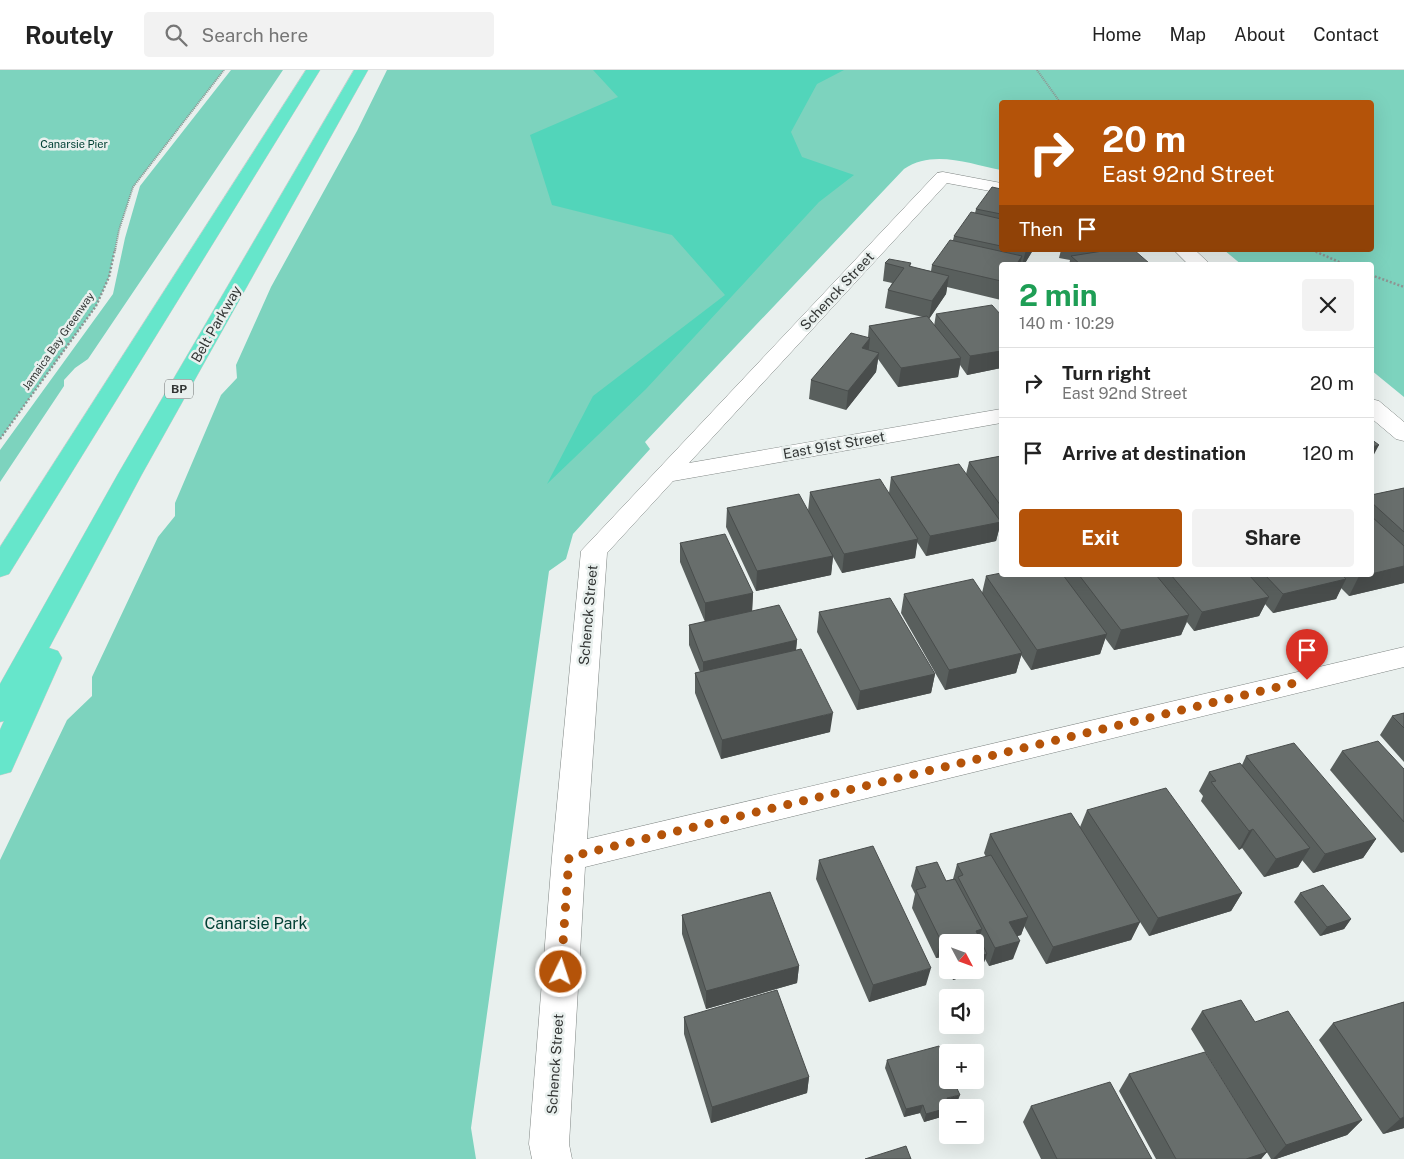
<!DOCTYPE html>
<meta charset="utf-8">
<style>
:root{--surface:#fff;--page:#f2f2f2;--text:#222;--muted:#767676;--line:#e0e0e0;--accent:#b45309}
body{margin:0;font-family:"Public Sans",sans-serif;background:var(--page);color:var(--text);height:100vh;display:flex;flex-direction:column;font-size:19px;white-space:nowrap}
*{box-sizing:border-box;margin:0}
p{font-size:16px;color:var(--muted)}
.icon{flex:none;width:28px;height:28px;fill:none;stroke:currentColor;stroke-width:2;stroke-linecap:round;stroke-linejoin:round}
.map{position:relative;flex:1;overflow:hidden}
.sheet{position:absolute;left:999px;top:192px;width:375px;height:315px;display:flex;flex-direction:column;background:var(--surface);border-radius:5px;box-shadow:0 5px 20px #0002}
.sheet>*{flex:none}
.hud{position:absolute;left:999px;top:30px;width:375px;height:152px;border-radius:5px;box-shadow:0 5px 20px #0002;background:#b45309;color:#fff;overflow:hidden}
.needle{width:32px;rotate:131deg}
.controls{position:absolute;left:939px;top:864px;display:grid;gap:10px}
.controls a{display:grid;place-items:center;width:45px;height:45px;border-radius:5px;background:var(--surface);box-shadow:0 5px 20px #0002;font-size:25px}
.pin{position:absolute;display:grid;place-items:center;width:42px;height:42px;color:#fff;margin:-51px -21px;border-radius:50% 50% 50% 0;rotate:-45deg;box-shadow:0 0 5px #0007}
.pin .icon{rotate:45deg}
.me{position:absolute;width:55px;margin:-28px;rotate:4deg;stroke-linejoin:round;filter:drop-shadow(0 0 4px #0008)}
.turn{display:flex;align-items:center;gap:18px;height:105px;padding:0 20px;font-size:22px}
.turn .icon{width:65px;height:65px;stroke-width:2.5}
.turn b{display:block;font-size:35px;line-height:42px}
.then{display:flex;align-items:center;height:48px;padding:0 20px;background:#0003;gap:10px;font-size:19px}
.round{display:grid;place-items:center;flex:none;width:52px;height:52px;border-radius:5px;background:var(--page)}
.headline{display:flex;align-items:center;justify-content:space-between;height:85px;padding:0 20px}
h1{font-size:30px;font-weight:700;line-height:38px;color:#1e9e55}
.action{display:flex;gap:10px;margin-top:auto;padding:10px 20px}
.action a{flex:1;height:58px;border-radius:5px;background:var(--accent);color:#fff;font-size:20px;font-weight:700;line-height:58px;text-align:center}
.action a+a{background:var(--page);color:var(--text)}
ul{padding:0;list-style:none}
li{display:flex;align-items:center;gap:15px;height:70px;padding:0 20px;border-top:1px solid var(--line)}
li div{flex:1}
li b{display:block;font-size:19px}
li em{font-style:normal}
header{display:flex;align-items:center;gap:30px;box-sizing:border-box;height:70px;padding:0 25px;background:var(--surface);border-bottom:1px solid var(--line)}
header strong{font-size:24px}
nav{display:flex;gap:28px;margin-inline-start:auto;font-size:18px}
.search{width:350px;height:45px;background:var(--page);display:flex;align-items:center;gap:12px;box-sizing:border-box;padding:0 18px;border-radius:5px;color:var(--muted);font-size:19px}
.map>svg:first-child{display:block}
.green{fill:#7dd3be}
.forest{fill:#52d5ba}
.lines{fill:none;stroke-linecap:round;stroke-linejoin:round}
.street-casing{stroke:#7f8583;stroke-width:1}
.highway-casing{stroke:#cacaca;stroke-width:1}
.path-far1{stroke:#8f9492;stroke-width:2;stroke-dasharray:1 1;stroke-linecap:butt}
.path{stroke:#8f9492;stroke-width:2.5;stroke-dasharray:2 2;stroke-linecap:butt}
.street{fill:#fff;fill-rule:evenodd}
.highway{fill:#66e6cb;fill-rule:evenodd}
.wall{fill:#595f5d}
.shaded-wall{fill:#494d4c}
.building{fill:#686e6c;stroke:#494d4c}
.route{stroke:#b45309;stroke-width:9;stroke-dasharray:0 16.2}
.labels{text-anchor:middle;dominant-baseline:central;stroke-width:5;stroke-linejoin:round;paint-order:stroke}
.far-park-label{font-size:11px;fill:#024035;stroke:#e9f0ee}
.far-street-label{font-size:11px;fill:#323534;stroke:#e9f0ee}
.shield{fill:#e9f0ee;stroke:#696d6c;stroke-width:1}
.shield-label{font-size:12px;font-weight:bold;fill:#323534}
.street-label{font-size:14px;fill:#323534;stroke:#e9f0ee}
.near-park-label{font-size:16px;fill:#024035;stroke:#e9f0ee}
</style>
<header>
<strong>Routely</strong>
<div class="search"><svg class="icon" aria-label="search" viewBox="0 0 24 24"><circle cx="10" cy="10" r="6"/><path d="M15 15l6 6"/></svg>Search here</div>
<nav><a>Home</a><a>Map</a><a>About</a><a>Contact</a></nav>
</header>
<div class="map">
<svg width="1404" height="1089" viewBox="0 0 1404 1089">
<rect width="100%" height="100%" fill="#e9f0ee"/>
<path class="green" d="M0,0h224l-91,117 -14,43 -10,47 -13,29 -96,133z
M231,0h52l-195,289 -13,9 -11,12v6l-64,96v-32l113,-156 12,-56 15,-52z
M387,0h1017v327l-33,-27v-105h-129l-18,-15h147v-148h-370v68c-31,-6 -68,-21 -97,-1l-259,273 5,7 -77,85 -7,25 -17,12 -78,557 5,31h-476v-299l67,-140 25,-24v-19l66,-140 17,-21v-13l46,-108 16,-17 -1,-13 35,-78 86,-156z"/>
<path class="forest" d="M593,0h251l-27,14 -26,48 11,25 52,18 -35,27 -173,187 -99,95 46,-88 132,-101 -53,-60 -120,-30 -22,-70 88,-38z"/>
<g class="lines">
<g class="street-casing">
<path id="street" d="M943,102l58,11v10l-54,-10 -258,280 312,-54v14l-328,58 -66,72 -20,286 817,-192v20l-819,200 -16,277 3,15h-40l-3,-15 23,-287 29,-306 356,-378z
M1174,180h21l16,15h-22z
M1371,329l8,2 25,21v19l-8,-2 -25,-21z"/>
</g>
<g class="highway-casing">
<path id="highway" d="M306,0h14l-311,504 -9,3v-30z
M354,0h14l-226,404 -93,174 9,3 4,7 -51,114 -11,3v-45l4,-9 -4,1v-38l118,-210z"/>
</g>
<path class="path-far1" d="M1037,0l23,32
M115,181l4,-21 14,-43 91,-117"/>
<path class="path" d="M1312,180l34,15
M1371,205l33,12
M0,369l96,-133 13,-29 6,-28"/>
<use href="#street" class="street"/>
<use href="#highway" class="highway"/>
</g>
<path class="wall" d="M1001,119v61h32l-9,15h-23v35l-54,-13 -1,7 -17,25 5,7 2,-12 65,1v-1v54l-34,7 -7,-10 -2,12 -60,10 -20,-28 -2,13 -30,38 -37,-11 2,-19 57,-43 1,-11 54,-9 -38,-9 3,-18 4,-7 -9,-2 2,-18h26l-1,4 21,4 1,-6 21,-25 1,-4 21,-23 1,-4z
M1061,180h42l-1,1 47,14h-80l1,-5 -11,-2z
M1001,386v76l-2,-3 -3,12 -70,15 -9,-14 -2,16 -73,15 -9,-16 -2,18 -75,16 -30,-64 1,-19 81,3 2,-19 79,1 2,-16 75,-3 3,-12z
M1404,418v95l-55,13 -8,-8 -5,11 -63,14 -8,-9 -6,12 -65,15 -7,-9 -6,13 -67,15 -9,-12 -5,16 -69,16 -10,-15 -5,18 -71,17 -44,-77 3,-19 78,-1 4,-17 15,-1h370v-80z
M680,473l73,50 -1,18 45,29 -1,10 34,82 -109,27 -26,-66v-20l5,-1 -11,-27v-20l16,-3 -25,-60z
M819,542l116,62 -4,19 -74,17 -40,-78z
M1404,643v49l-24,-27 12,-19z
M1342,681l62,18v83l-3,1 -71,-83z
M1246,686l130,83 -13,19 -50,15 -11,-13 -4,7 -34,10 -22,-29 -3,2 -38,-49 2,-5 -4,-5 10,-19 33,-7z
M1087,740l155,83 -11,18 -82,25 -9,-14 -9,18 -85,24 -22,-38 -3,9 -4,1 -4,23 -24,7 -4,-7 -4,12 -28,9 -5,-10h27v-28h-27v27l-6,-12 -6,1 -24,-50 3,-14 -4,-8 5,-19 30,14 7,-2 4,-15 29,-7 -2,-4 6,-19 90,-7z
M819,790l107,125 -57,17 -53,-123z
M1300,823l51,26 -7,10 -24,7 -26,-34z
M682,845l117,51 -2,17 -91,26 -24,-75z
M1404,932v126l-21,6 -64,-94 14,-17z
M1202,941l53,11 107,98 -15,15 -71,24h-5l-80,-130z
M684,947l125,60 -2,16 -96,30 -27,-89z
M887,990l70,43 -7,2 -2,3v7l-24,7 -4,-9 -16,4 -19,-49z
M1129,1004l138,78 -6,7h-105l-37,-68z
M1031,1036l121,53h-111l-18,-37z"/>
<path class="shaded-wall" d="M1026,180h7l-9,15h-2z
M1022,186l-2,9h-4z
M949,206l-3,18 -17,25 3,-18z
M870,268l-2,19 -6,-9z
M1001,281v17l-34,7 3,-19z
M879,283l-3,19 -30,38 2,-19z
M961,288l-3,19 -60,10 3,-19z
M1379,375l-8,15v-13z
M1001,452l-5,19 -70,15 4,-20z
M918,469l-3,19 -73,15 2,-19z
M833,486l-2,19 -75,16 1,-20z
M1404,496v17l-55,13 10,-20 6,-1h6v-1z
M1346,509l-10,20 -63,14 10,-19z
M753,523l-1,20 -47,10v-20z
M1269,527l-10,19 -65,15 8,-19z
M1189,545l-8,20 -67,15 7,-20z
M1107,564l-7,20 -69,16 6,-20z
M797,570l-2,20 -92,21v-19z
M1022,583l-6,20 -71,17 4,-20z
M935,604l-4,19 -74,17 3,-19z
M833,643l-3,19 -109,27 1,-19z
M1253,759l-11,19 -3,2 10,-19z
M1376,769l-13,19 -50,15 12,-19z
M1310,778l-12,19 -34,10 12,-18z
M1242,823l-11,18 -82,25 9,-18z
M1028,847l-7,18 -18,5 6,-18z
M1351,849l-7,10 -24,7 7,-9z
M1140,852l-9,18 -85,24 7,-17z
M982,859l-6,18v-16z
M947,869l-5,18 -6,1 5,-17z
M1020,871l-7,18 -24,7 6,-18z
M987,884l-6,17 -28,9 3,-10h19v-13z
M799,896l-2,17 -91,26v-18z
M931,898l-5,17 -57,17 4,-17z
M809,1007l-2,16 -96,30 1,-16z
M960,1025l-3,8 -13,4 3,-9z
M923,1035l-3,8 -16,4 2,-8z
M948,1038v7l-24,7 2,-8z
M1404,1047v11l-21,6 17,-15z
M1362,1050l-15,15 -71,24h-3l13,-14z
M1267,1082l-6,7h-15z"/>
<path class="building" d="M992,117l9,2v25l-25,-5z
M971,142l30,7v27l-47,-10z
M950,170l72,16 -6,9h-15v16l-69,-16z
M1109,180h25l15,13 -10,2h-58l-10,-9z
M889,189l22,4 -2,3 40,10 -17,25 -44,-11 16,-22 -19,-5z
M992,235l9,10v36l-31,5 -34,-42z
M927,246l34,42 -60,10 -32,-42z
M851,263l19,5 -8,10 17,5 -31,38 -37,-11z
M1371,369l8,6 -8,2z
M1001,386v50l-32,-44z
M959,394l42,58 -71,14 -39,-59z
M880,409l38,60 -74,15 -34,-62z
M1404,418v44l-33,-30v-7z
M799,424l34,62 -76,15 -30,-63z
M1371,446l33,30v20l-33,8z
M725,464l28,59 -48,10 -25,-60z
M1001,503v2h62l44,59 -70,16 -51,-74z
M1079,505h77l33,40 -68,15z
M1171,505h78l20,22 -67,15z
M1265,505h77l4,4 -63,15z
M973,509l49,74 -73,17 -45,-76z
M890,528l45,76 -75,17 -41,-79z
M779,535l18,35 -94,22 -14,-37z
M801,579l32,64 -111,27 -27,-67z
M1404,643v15l-12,-12z
M1378,671l26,28v53l-62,-71z
M1294,673l82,96 -51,15 -79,-98z
M1240,693l70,85 -34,11 -23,-30 -4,2 -38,-49 5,-1 -7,-9z
M1166,718l76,105 -84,25 -71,-108z
M1071,743l69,109 -87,25 -63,-113z
M873,776l58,122 -58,17 -54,-125z
M991,785l37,62 -19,5 11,19 -25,7 -37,-71 5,-2 -6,-11z
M937,792l9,19 9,-2 27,50 -6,2 11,23 -12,3v-15h-27l-1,-3 -6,2 -25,-51 10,-3 -10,-20z
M1323,815l28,34 -24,8 -27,-34z
M770,822l29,74 -93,25 -24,-76z
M777,920l32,87 -97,30 -28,-90z
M1241,930l14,22 33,-11 74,109 -76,25 -84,-134z
M1404,932v115l-4,2 -67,-96z
M939,976l9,21v13h5l7,15 -13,3 4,9 -25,7 -3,-9 -17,4 -19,-49z
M1205,982l62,100 -21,7h-70l-47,-85z
M1110,1012l42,77h-95l-26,-53z
M906,1076l5,13h-46z"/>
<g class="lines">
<path class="route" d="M561,902l8,-115 738,-177"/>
</g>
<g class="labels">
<g class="far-park-label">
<text x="74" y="74">Canarsie Pier</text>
</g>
<g class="far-street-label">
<text transform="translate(58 271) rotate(-55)">Jamaica Bay Greenway</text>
</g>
<rect class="shield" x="165" y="309.5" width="28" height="19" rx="4"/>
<g class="shield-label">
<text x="179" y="319">BP</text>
</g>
<g class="street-label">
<text transform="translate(837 221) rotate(-47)">Schenck Street</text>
<text transform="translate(216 254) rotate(-60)">Belt Parkway</text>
<text transform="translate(834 375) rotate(-10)">East 91st Street</text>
<text transform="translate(588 545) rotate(-85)">Schenck Street</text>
<text transform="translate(555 994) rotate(-86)">Schenck Street</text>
</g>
<g class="near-park-label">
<text x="256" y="853">Canarsie Park</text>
</g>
</g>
</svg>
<div class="controls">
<a><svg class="needle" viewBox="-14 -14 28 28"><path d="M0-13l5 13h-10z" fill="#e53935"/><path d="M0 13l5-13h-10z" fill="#767676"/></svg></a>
<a><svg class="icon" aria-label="sound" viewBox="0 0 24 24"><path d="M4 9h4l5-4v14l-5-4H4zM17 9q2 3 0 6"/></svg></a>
<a>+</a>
<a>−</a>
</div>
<div class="pin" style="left:1307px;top:610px;background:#d93025"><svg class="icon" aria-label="arrive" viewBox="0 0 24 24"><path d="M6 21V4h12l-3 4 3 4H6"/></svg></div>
<svg class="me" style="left:561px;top:902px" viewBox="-20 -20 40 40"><circle r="17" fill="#b45309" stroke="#fff" stroke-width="3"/><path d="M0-11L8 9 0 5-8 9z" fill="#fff"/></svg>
<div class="hud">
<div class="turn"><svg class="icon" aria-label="right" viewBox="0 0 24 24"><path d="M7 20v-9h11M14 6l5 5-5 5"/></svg><div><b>20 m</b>East 92nd Street</div></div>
<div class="then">Then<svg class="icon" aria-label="arrive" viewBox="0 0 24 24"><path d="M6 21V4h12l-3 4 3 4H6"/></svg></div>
</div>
<section class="sheet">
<div class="headline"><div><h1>2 min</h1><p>140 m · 10:29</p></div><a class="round"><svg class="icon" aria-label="close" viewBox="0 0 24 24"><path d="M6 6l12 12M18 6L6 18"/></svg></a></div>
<ul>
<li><svg class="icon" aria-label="right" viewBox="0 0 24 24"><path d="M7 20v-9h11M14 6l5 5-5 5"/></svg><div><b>Turn right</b><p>East 92nd Street</p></div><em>20 m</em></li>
<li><svg class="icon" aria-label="arrive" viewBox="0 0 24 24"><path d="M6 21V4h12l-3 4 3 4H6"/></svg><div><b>Arrive at destination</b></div><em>120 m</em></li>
</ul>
<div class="action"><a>Exit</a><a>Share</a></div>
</section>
</div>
